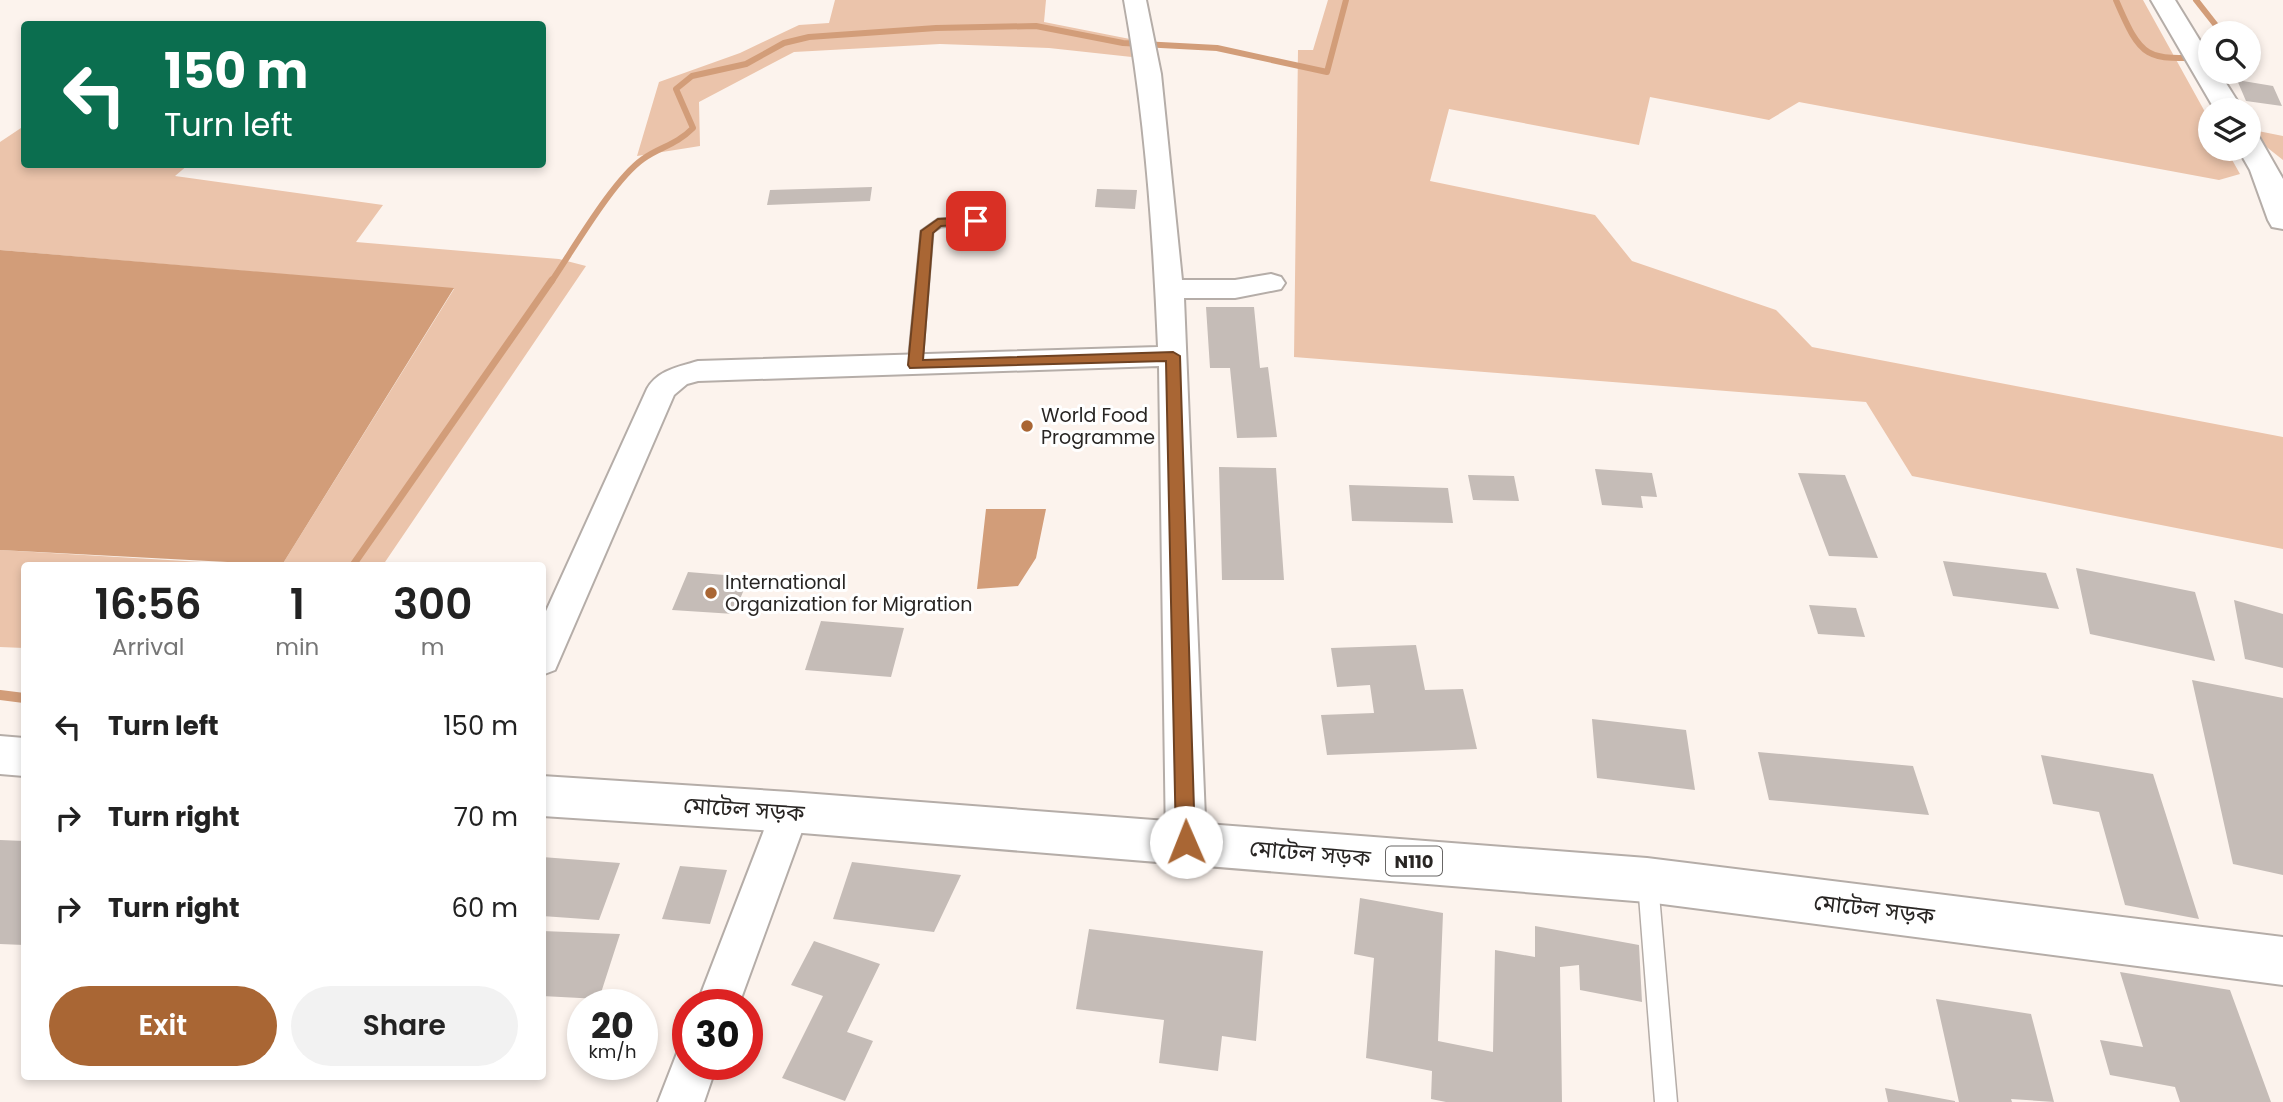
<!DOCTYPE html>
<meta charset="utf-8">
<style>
:root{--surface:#fff;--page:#f2f2f2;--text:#222;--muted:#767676;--accent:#a96634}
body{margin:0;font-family:Poppins,"Noto Sans Bengali",sans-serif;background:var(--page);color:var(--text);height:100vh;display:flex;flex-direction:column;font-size:26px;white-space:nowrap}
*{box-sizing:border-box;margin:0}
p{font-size:23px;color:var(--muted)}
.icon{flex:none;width:38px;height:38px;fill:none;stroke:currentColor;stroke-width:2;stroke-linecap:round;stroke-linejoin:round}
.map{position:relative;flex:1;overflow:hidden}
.drawer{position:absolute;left:21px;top:562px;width:525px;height:518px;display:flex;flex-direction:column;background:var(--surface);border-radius:7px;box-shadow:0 4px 10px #0003}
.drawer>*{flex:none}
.top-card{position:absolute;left:21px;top:21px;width:525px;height:147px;border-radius:7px;box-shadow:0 4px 10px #0003;background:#0b6e4f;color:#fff;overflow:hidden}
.fabs{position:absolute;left:2198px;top:21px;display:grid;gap:14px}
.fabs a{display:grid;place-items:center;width:63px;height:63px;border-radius:50%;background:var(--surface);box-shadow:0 4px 10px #0003;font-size:35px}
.speed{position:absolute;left:567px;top:989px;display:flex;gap:14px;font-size:35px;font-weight:700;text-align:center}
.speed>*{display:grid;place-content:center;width:91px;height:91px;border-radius:50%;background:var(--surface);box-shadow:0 4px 10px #0003;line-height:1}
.speed small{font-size:18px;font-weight:400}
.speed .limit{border:10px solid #d22;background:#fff;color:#111}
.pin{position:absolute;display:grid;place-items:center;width:60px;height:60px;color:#fff;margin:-30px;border-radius:14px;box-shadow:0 4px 10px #0006}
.me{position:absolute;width:77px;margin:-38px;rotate:359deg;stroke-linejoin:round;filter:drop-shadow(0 0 5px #0008)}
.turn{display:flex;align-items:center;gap:24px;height:147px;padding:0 28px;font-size:32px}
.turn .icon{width:91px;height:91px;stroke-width:2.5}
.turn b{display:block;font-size:49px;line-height:60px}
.eta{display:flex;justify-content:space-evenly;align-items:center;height:119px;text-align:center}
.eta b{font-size:42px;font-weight:600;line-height:49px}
.cta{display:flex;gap:14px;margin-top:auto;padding:14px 28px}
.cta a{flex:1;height:80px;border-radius:42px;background:var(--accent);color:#fff;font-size:28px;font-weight:600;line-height:80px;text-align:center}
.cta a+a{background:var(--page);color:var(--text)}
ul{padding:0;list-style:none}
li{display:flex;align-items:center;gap:21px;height:91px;padding:0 28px}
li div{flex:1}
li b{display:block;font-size:26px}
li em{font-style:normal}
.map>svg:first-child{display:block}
.green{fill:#ebc4ab}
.water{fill:#d29d79}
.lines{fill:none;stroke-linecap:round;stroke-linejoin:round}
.stream-far2{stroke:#d29d79;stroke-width:6}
.stream-far1{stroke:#d29d79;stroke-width:7}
.stream{stroke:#d29d79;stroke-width:10}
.building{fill:#c5bcb7}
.service-casing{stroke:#b5ada8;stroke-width:3}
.minor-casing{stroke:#b5ada8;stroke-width:4}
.tertiary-casing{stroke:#b5ada8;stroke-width:4}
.trunk-casing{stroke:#b5ada8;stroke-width:4}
.service{fill:#fff;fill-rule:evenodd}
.minor{fill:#fff;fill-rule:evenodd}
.tertiary{fill:#fff;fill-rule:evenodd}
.trunk{fill:#fff;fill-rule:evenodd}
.route{fill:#a96634;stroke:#6e4222;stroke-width:2}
.poi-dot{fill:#a96634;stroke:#fff;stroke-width:2.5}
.labels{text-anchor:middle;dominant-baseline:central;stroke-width:6;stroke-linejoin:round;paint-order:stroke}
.shield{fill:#fff;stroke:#686665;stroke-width:2}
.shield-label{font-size:18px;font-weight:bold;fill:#282523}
.poi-label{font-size:19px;fill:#282523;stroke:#fff;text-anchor:start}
.near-street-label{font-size:23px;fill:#282523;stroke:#fff}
</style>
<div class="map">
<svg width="2283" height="1102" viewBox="0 0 2283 1102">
<rect width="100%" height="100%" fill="#fcf3ed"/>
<path class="green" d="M835,0h211l-2,22 96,19 1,17 -92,-10 -109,-4 -146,8 -95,50 1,44 -63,10 22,-74 81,-29 59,-28 30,-2z
M1328,0h815l67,121v28h16l14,25 -21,6 -420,-78 -30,18 -119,-23 -11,48 -190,-36 -19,72 165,34 37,46 144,49 36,37 471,90v112l-371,-73 -46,-74 -572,-45 4,-307h15z
M24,126v38l164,1 -13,11 208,29 -27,37 203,17 27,7 -203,299h-101l172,-276 -454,-39v-108z
M2253,130l30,6v24l-19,-15z
M0,550l252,15h-228v83l-24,-1z"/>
<path class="water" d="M0,250l454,38 -172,277 -282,-15z
M986,509h60l-10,49 -18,28 -41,3z"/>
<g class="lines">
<path class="stream-far2" d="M2116,0c26,60 29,60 94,57
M2196,0l26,33
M551,282c22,-32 62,-102 92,-123 18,-13 32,-13 50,-31l-17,-39 16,-13 54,-12 38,-21 25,-6 127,-9 100,-2 87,17 94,5 110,24 19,-72"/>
<path class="stream-far1" d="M353,565l199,-285"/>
<path class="stream" d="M0,695l24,3"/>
</g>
<path class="building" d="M2237,80l36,6 9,20 -36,-5z
M872,187l-2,14 -103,4 3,-15z
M1097,189l40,1 -2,19 -40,-2z
M1206,307h48l6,61 8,-1 9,70 -40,1 -7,-70h-20z
M1219,467l57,1 8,112h-62z
M1595,469l57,4 5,24 -16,-1 2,12 -41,-3z
M1798,473l47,2 33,83 -49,-2z
M1468,475l46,1 5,25 -46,-1z
M1349,485l99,3 5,35 -101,-2z
M1943,561l103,12 13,36 -106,-13z
M2076,568l119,24 20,69 -125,-27z
M688,572l61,5 -15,37 -62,-4z
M2234,600l49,14v54l-38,-9z
M1809,605l47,3 9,29 -47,-3z
M821,621l83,7 -13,49 -86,-7z
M1416,645l9,45 38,-1 14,60 -150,6 -6,-40 53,-2 -4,-28 -33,2 -6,-39z
M2192,680l91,18v177l-50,-11z
M1592,719l94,11 9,60 -98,-12z
M1758,752l155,14 16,49 -160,-15z
M2041,755l112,19 46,145 -74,-14 -26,-93 -46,-8z
M0,840l24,1v104l-24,-1z
M542,857l78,6 -21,57 -57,-4z
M852,862l109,13 -27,57 -101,-13z
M680,866l47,4 -17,54 -48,-5z
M1360,898l83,15 -5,128 55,11 2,-102 40,7v-31l104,19 3,57 -62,-12 -1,-25 -19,2 2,135h-116l-15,-3 1,-28 -66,-13 8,-100 -20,-4z
M1089,929l174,22 -7,90 -34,-5 -4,35 -59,-8 5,-43 -88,-11z
M542,931l78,3 -21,65 -57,-3z
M814,941l66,23 -33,68 26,9 -28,60 -63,-23 41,-82 -32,-11z
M2120,972l110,18 41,112h-91l-5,-15 -65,-12 -10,-35 43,7z
M1936,999l95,15 23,88 -43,-3 1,3h-53z
M1885,1088l70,13v1h-67z"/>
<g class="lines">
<g class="service-casing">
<path id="service" d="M976,217l6,4 -2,3 -39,3 -8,5 -11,133 -2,3h-10l-2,-3 13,-134 17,-12z
M1648,874l7,3 3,6 19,219h-22l-17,-219 3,-6z"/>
</g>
<g class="minor-casing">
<path id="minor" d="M1124,0h22l15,74 21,206h53l36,-6 10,3 4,6 -4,6 -46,9h-51l22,545 -6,13 -14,5 -14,-5 -6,-13 -7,-477 -461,15 -11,3 -13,11 -119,275 -13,5v-55l105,-231c11,-19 31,-22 51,-28l460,-14c-5,-117 -13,-232 -34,-347z
M790,794l14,6 5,12 -70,192h-42l74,-192 5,-12z
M688,1045v19h29l-13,38h-46l21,-54z"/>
</g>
<g class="tertiary-casing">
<path id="tertiary" d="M2151,0h24l35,57v15h9l24,38h-28z
M2249,134l10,3 24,42v50l-11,-2 -4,-7 -18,-50 -12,-21h11z"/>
</g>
<g class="trunk-casing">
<path id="trunk" d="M0,736l24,2v38l-24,-2z
M542,776l248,16 857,66 636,79v48l-636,-83 -857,-70 -248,-16z"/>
</g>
<use href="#service" class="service"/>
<use href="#minor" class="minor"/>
<use href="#tertiary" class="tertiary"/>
<use href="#trunk" class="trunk"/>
</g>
<path class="route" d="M976,217l6,4 -1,3 -40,2 -8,7 -10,127 250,-8 7,4 15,486 -3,7 -6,2 -7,-2 -3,-7 -10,-481 -256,7 -2,-3 13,-134 17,-12z"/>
<g class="poi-dot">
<circle cx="1027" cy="426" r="7"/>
<circle cx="711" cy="593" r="7"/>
</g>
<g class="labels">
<rect class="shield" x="1386" y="846.5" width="56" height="29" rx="5"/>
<g class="shield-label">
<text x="1414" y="861">N110</text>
</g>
<g class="poi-label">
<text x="1041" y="415">World Food<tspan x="1041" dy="22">Programme</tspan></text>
<text x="725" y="582">International<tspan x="725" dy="22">Organization for Migration</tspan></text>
</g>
<g class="near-street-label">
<text transform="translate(744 809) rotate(4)">মোটেল সড়ক</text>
<text transform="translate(1310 853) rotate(5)">মোটেল সড়ক</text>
<text transform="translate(1874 909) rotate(7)">মোটেল সড়ক</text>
</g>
</g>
</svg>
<div class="fabs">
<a><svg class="icon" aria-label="search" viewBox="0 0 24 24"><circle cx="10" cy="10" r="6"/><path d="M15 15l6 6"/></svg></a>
<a><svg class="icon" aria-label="layers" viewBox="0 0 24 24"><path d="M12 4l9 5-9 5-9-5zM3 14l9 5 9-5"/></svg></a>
</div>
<div class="speed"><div>20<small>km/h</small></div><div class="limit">30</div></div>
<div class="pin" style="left:976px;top:221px;background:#d93025"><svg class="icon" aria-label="arrive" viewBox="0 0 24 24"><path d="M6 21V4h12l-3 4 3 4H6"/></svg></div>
<svg class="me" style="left:1186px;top:842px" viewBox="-20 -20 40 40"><circle r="19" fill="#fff"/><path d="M0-13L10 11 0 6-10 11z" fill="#a96634"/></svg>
<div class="top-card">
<div class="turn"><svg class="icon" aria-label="left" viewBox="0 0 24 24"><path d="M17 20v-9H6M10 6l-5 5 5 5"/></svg><div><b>150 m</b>Turn left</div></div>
</div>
<section class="drawer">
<div class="eta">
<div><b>16:56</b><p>Arrival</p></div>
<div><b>1</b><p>min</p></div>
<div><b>300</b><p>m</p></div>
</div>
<ul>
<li><svg class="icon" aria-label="left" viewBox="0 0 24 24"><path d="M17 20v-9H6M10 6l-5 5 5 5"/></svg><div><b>Turn left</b></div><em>150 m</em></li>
<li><svg class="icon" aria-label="right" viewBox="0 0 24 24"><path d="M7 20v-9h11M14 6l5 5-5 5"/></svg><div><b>Turn right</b></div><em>70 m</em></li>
<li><svg class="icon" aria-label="right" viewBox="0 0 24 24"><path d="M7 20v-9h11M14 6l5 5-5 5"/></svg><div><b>Turn right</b></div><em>60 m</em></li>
</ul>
<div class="cta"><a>Exit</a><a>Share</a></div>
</section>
</div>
